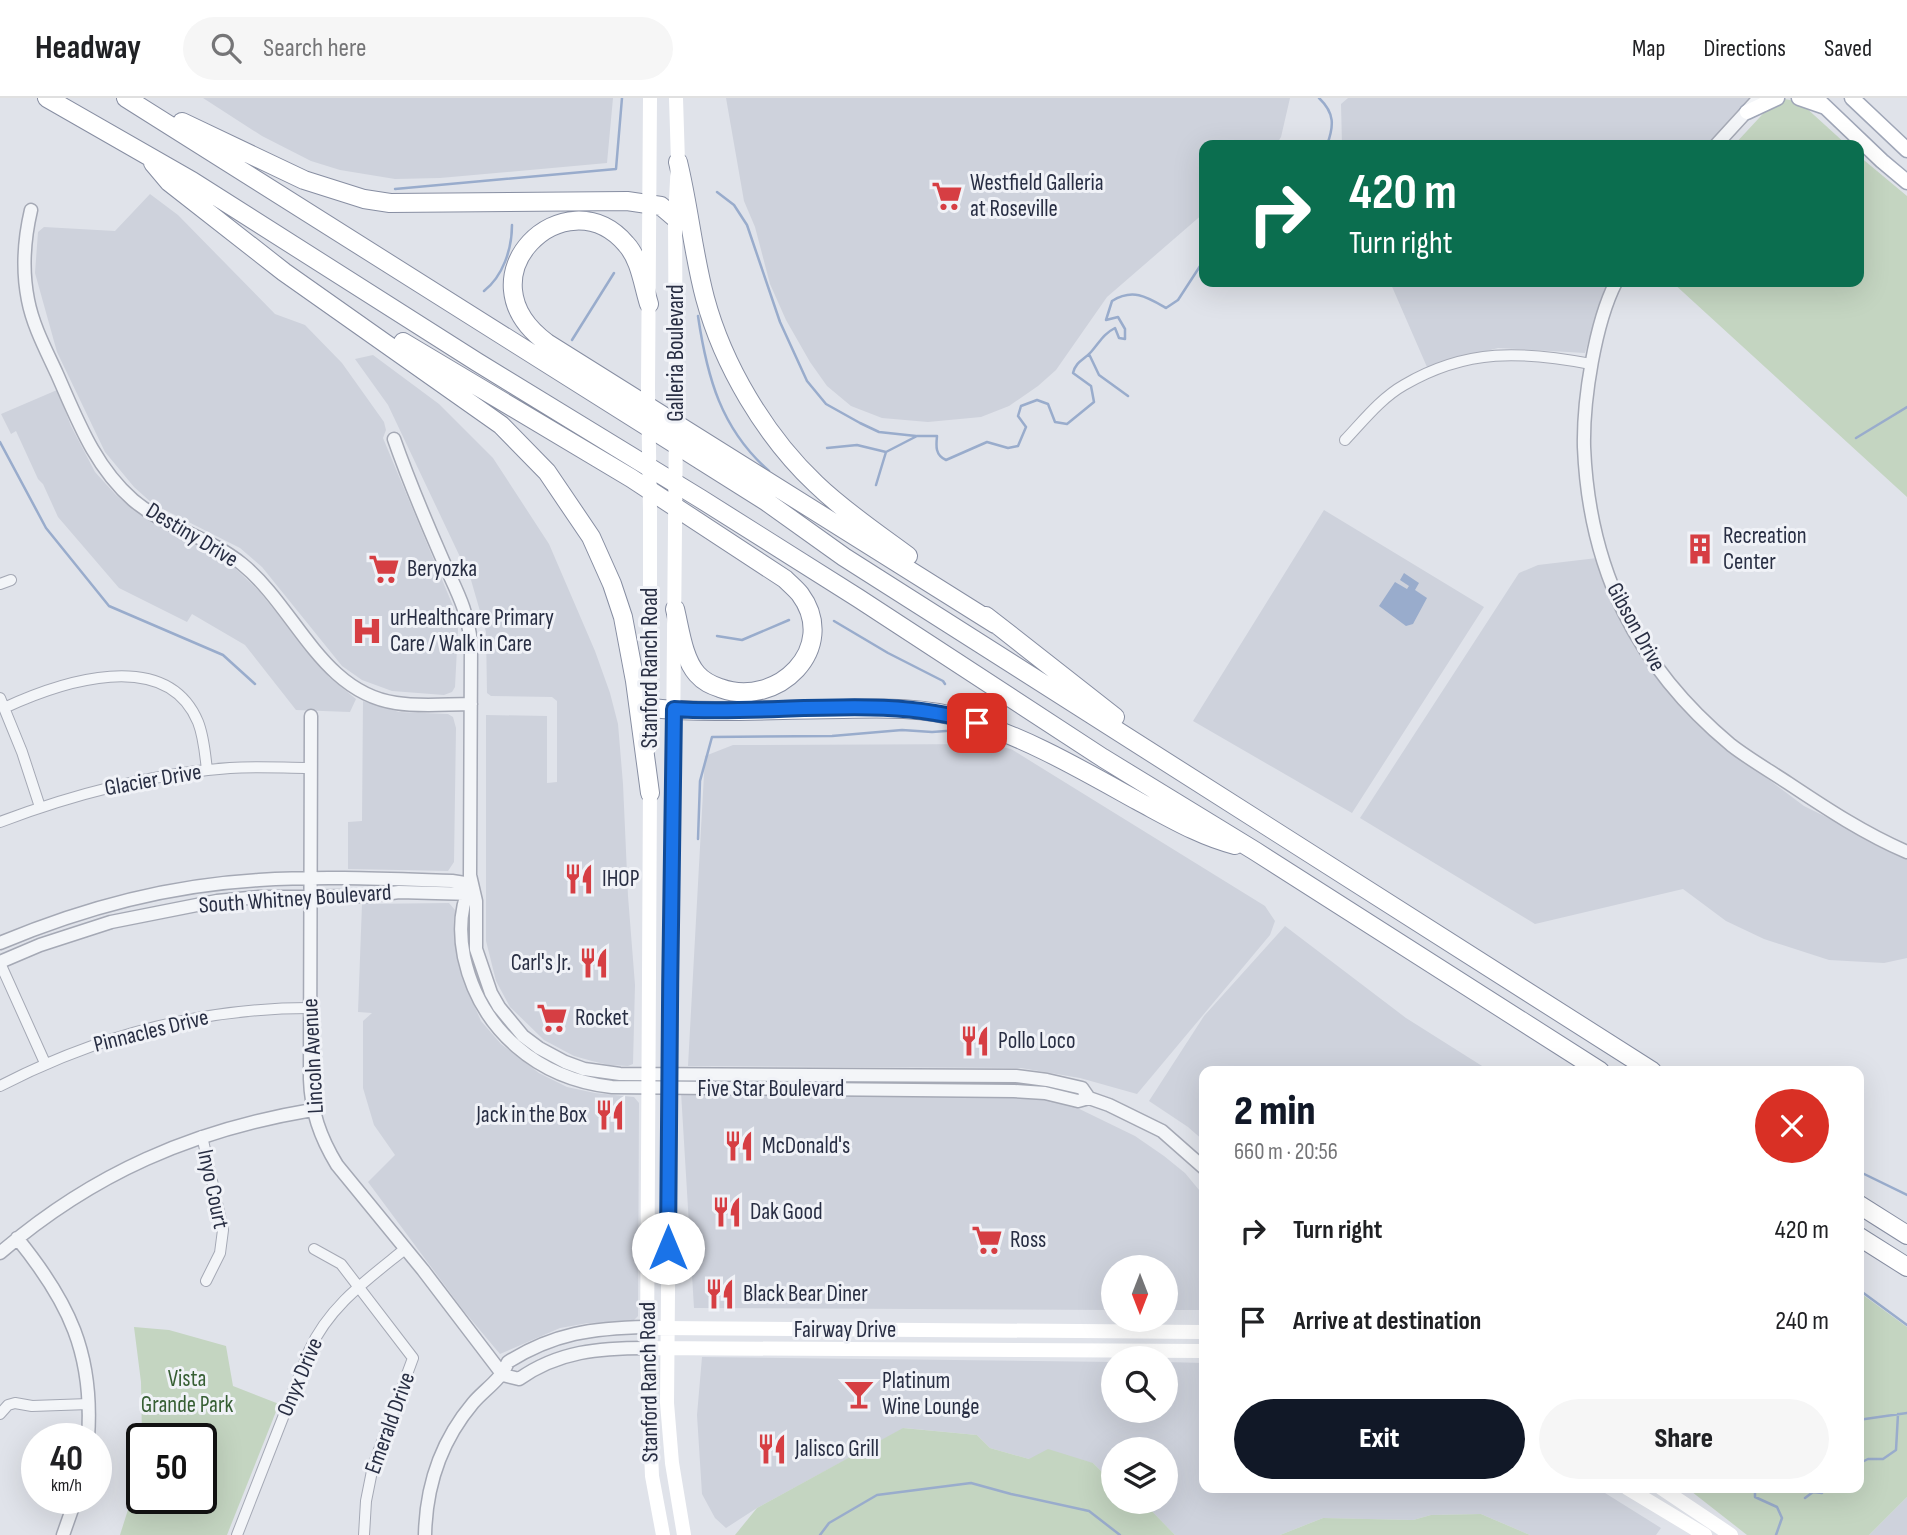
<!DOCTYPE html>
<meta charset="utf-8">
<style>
:root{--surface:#fff;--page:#f6f6f6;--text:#202124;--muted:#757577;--line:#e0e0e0;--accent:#111827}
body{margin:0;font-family:"Sofia Sans Condensed",sans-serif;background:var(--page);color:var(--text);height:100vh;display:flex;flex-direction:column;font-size:26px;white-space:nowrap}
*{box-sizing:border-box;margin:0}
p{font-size:23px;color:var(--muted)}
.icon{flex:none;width:38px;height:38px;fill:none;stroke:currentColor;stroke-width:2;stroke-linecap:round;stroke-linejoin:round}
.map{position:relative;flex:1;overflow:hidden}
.drawer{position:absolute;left:1199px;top:968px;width:665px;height:427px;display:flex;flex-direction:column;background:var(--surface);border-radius:14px;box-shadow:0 7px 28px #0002}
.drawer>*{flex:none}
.hud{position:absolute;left:1199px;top:42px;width:665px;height:147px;border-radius:14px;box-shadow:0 7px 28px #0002;background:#0b6e4f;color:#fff;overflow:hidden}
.needle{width:46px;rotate:180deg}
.buttons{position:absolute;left:1101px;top:1157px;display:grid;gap:14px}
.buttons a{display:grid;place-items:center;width:77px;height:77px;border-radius:50%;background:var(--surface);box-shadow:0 7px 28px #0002;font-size:35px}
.speed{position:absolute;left:21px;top:1325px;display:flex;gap:14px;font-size:35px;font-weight:700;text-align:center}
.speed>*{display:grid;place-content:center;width:91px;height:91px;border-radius:50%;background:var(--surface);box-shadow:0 7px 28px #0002;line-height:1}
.speed small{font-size:18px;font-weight:400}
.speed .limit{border:4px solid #111;border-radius:10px;background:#fff;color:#111}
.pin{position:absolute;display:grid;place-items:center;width:60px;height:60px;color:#fff;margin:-30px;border-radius:14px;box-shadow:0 4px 10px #0006}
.me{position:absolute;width:77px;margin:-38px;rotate:0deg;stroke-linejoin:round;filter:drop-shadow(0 0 5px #0008)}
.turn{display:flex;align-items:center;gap:24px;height:147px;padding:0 35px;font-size:32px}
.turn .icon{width:91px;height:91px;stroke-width:2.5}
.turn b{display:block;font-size:49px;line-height:60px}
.round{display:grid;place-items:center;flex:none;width:74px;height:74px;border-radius:37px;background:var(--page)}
.overview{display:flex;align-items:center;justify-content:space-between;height:119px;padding:0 35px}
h1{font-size:42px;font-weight:800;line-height:52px;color:var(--accent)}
.button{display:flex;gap:14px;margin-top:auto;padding:14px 35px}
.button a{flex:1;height:80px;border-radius:42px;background:var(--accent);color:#fff;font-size:28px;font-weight:800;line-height:80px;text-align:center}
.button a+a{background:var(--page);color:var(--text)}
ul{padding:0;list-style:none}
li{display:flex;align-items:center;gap:21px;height:91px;padding:0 35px}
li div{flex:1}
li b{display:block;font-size:26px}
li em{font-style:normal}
header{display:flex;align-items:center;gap:42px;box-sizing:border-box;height:98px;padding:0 35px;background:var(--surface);border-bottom:2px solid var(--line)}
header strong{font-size:33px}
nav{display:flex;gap:38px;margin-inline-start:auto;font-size:24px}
.search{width:490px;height:63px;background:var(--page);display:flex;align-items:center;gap:18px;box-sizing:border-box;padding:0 24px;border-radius:38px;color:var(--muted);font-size:26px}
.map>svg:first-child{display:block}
.built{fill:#ced2dc}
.green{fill:#c4d5c1}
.water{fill:#99accc}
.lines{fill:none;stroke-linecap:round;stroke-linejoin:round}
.stream{stroke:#99accc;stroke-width:2.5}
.minor-casing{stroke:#a5a9b5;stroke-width:12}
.tertiary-casing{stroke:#a5a9b5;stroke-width:15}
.primary-casing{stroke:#9fa6b7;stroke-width:17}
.motorway-casing{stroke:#878ea2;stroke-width:20}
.minor{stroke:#f3f5f8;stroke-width:10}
.tertiary{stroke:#f3f5f8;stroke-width:12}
.secondary{stroke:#fff;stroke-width:14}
.primary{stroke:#fff;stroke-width:14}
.motorway{stroke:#fff;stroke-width:18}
.secondary-bridge{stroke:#fff;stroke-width:14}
.route-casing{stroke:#114b97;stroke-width:18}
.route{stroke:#1a73e8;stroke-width:12}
.labels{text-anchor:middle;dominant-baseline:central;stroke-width:6;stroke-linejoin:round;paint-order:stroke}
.poi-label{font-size:23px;fill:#282e43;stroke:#f0f2f7;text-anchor:start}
.street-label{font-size:23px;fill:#282e43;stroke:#f0f2f7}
.park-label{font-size:23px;fill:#375f34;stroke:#f0f2f7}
</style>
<header>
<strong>Headway</strong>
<div class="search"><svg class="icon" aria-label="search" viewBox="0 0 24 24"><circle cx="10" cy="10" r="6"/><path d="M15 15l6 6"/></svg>Search here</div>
<nav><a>Map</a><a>Directions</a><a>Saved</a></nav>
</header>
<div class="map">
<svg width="1907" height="1437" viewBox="0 0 1907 1437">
<rect width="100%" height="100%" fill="#e0e3ea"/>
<path class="built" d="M203,0h410l-6,65 -167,15 -45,1 -55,-9 -29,-9 -49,-25z
M726,0h564l-9,39 -5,8h-72v68l-97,84 -51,73 -18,16 -29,20 -28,11 -53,5 -46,-4 -31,-12 -24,-20 -17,-24 -24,-42 -16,-36 -15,-57 -11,-26z
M1348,0h401l-41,47h-366l-1,-41z
M150,96l28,21 97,99 30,11 37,38 42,59 2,8 -3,8 70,168 5,23 -3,58 -3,5 -8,3 -52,-4 -30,-11 -20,-14 -80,-99 -22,-19 -87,-44 -19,-17 -29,-35 -48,-100 -22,-79 3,-41 6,-5 71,4z
M1390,184h219l-8,16 -16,55 -87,-5 -71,19z
M373,257l66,49 54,54 56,86 46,107 15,42 8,31 5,60 5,112 7,89 -2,79 -5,2 -19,-1 -17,-4 -18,-5 -30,-16 -34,-33 -14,-26 -10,-40v-226l61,1v67l10,-1v-81l-5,-4 -61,-1 -4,-3 -1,-61 -15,-52 -83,-175 -33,-46z
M57,292l14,36 24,46 21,23 22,18 45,26 33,15 20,15 23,22 70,86 27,22 -6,13 -54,-2 -51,-65 -53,-31 -5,8 -68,-34 -61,-71 -15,-33 -5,-5 -22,-48 -5,3 -10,-20z
M1324,412l160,97 -132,206 -159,-92z
M1597,460l39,84 67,88 101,76 103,51v101l-23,5 -55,-3 -65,-21 -38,-18 -43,-32 -148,35 -175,-106 159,-245 19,-8z
M363,603l36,11 49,2 5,3 3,11 -2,134 -6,9 -100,-2v-47l14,-1z
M987,646l24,5 254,157 10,15 -5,14 -133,159 -57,-16 -59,-10 -333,-2 17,-310 28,-11z
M449,805l6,7 3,48 7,26 16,37 20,23 38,29 28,14 28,6 39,4 5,6 -1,213 -6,6 -44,1 -28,5 -60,26 -37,-44 -95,-128 27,-27 -21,-30 -11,-37v-67l9,-8 -14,-1 4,-108z
M1285,828l121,92 84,53h-286v70l-16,-14 -39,-26 55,-85z
M681,994l337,2 43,6 74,36 29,20 21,17 19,23v114h-38v-43h-53v43l-419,-2z
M702,1259l411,5v48h53v-48l38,1v125h393l64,40 -5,7h-126l-49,-21 -50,1 -18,5 -90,-2 -43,17h-105l-32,-33h23v-53h-53v34l-20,-20 -64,-4 -39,-11 -13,-13 -73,-7 -147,80 -31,20 -11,-10 -13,-24 -5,-79z
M1907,1399v38h-38z"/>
<path class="green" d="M1784,1l12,2 7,4 44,40h-113l38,-41z
M1859,58l48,40v301l-235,-215h186z
M1859,1194l48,35v170l-38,38h-122l-60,-47h171z
M134,1229l35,3 57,16 7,40 46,18 -52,131h-107l18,-57 4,-30v50h59v-60h-59l-1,-56z
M903,1330l74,7 13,13 39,11 19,-10 45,14 20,20v19h30l32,33h-440l22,-27z
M1481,1416l49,21h-250l43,-17 90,2 18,-5z"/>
<path class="water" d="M1404,475l15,10 -4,7 12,8 -14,26 -7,2 -27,-20 16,-24 12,7 2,-3 -9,-6z"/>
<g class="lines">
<path class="stream" d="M1319,0c16,15 15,28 8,47
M395,91l221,-20 6,-71
M717,94l17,13 13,20 33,97 27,59 19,23 34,19 19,9 37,4
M1204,126v7
M484,193c19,-15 28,-42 28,-66
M698,218c9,61 23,113 71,155
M572,242l42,-67
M1089,256l10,21 29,21
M1856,340l51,-31
M0,344l46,86 63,78 114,49 32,29
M827,350l30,-3 29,7
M876,387l10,-33 31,-16h20c-1,10 -2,19 9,24l41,-18 21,6 10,-2 8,-19 -8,-11 3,-10 16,-6 11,4 7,18 12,2 27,-22 -3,-16 -18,-13c3,-12 11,-13 18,-21 9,-10 12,-18 24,-24l4,10 6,1v-10l-7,-12 -12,3 6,-19c21,-13 35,-4 54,7l12,-8 26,-40
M834,523l54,32 55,28 2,3
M717,538l25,4 47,-20
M698,741l2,-58 12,-44 120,-1 70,-6 30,2 28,-2
M1858,1073l49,24
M1858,1191l49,36
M1858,1322l49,-7
M1858,1366l10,-5h15l13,-9 2,-36
M1755,1390v9l22,10 5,11 -6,17
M1805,1400l8,-6 9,1 2,-5
M820,1437l9,-12 48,-28 94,-12 40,11 78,17 31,24"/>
<g class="minor-casing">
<path id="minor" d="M1345,342c18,-19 36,-42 59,-55 63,-37 118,-34 187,-21
M0,486l11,-4
M0,600l22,54 18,55
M4,610c56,-26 162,-62 194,14 6,15 7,32 9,48
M0,724c71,-27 154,-49 230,-54 26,-2 54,0 80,0
M0,865l45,100
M0,988c97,-50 200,-78 310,-78
M202,1038l21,94 -3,23 -14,28
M314,1151l27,15 72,94 -40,108 -7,35 -2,34
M0,1316l8,-9 7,-2 17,3 57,-2
M237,1437l72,-184c20,-45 59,-72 96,-102"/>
</g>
<g class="tertiary-casing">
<path id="tertiary" d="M1716,47l43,-47
M31,112c-7,30 -9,60 -3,90 5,26 18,50 29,74 20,45 37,92 76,126 33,28 76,37 109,64 54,44 79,128 154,139 24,4 51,1 75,1
M1616,184c-21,41 -33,118 -32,165 5,122 52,219 147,298 18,14 39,26 57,38 39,26 77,51 119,69
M394,341c14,40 30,78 47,117 14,33 26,50 30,87l-1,232 6,26v48l15,44 8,14 24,29 16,12 26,14 19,7 36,5 396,2 31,4 35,8 7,10
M311,618l-1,363c1,32 10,58 27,86l86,105 80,105
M471,786c-11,23 -12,48 -7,73 16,73 74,122 148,130l402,4 31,2 33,8 11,-3 20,7 53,26 42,37
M0,845c83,-35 169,-58 259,-63 64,-4 129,-1 193,1l19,3
M0,864l40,-17 71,-23 106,-21 42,-4 111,-1 29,-4 74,2
M17,1140c52,64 77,116 71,200
M0,1155c93,-80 193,-123 312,-143
M503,1277l16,4c40,-28 80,-31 128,-31
M63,1437l13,-37
M425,1437c1,-49 16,-94 48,-132 12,-14 28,-23 35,-41 46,-29 85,-34 139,-35"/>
</g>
<g class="primary-casing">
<path id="primary" d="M1799,0l26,9
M1816,0l66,63 25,21
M1852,0l55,52
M1747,14l30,-14"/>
</g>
<g class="motorway-casing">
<path id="motorway" d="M47,0l145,83 285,181 224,137 157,99 245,160 152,93 345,220
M126,0l641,404 77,55 808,514
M182,24l122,58 60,19 26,4 237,-2 34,5 14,12
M678,64c11,45 15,91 27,136 18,67 60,138 111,186 28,27 61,49 92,72
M153,65l16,19 115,90 217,153 46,47 44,65 21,47 11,33 12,64 15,112
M649,206c-6,-19 -9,-45 -23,-60 -60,-70 -169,33 -79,99l448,281
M403,244l228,136 154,101c5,5 11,10 15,15 40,54 -23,115 -80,94 -9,-3 -16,-6 -23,-14 -14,-16 -17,-45 -22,-65
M986,518l129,101
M650,610c64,6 129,1 193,1 40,-1 82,-2 122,10 61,18 117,51 173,82 32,17 62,35 97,44
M1858,1106l49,31
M1858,1138l49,31"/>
</g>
<use href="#minor" class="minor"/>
<use href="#tertiary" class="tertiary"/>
<path class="secondary" d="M676,0l2,64 -3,56 1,200
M648,291l2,-291
M675,428c-1,292 -8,584 -8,877l5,60 12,72
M650,649v-237
M650,687l-3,570 5,121 11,59
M659,1230l545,4
M647,1250l557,3
M1627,1390l78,47
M1661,1390l70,47"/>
<use href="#primary" class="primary"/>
<use href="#motorway" class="motorway"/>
<path class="secondary-bridge" d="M648,291l2,121
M675,428l1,-108"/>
</g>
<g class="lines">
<g class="route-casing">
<path id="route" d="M668,1150c1,-180 3,-359 6,-539 97,7 212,-16 303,14"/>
</g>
<use href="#route" class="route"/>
</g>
<defs>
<g id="supermarket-bare" transform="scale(2.415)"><path d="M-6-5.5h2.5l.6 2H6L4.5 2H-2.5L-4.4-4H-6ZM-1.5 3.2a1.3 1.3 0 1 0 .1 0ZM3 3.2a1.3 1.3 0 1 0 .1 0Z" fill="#d63e43" stroke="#f0f2f7" stroke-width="2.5" paint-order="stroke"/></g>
<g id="building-bare" transform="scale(2.415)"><path d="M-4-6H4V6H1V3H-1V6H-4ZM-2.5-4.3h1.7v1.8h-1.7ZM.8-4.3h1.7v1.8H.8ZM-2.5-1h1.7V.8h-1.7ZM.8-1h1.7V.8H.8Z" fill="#d63e43" stroke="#f0f2f7" stroke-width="2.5" paint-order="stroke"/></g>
<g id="hospital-bare" transform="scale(2.415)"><path d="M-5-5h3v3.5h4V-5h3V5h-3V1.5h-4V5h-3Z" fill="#d63e43" stroke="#f0f2f7" stroke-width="2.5" paint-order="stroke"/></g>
<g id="restaurant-bare" transform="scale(2.415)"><path d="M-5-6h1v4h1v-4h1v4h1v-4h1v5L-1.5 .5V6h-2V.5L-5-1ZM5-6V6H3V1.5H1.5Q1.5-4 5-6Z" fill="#d63e43" stroke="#f0f2f7" stroke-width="2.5" paint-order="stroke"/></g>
<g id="bar-bare" transform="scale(2.415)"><path d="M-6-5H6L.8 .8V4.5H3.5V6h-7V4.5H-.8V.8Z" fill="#d63e43" stroke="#f0f2f7" stroke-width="2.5" paint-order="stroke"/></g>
</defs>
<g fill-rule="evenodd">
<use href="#supermarket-bare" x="947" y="98"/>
<use href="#building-bare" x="1700" y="451"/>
<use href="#supermarket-bare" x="384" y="471"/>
<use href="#hospital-bare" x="367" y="533"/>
<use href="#restaurant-bare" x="579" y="781"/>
<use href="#restaurant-bare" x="594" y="865"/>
<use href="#supermarket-bare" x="552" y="920"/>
<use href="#restaurant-bare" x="975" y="943"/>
<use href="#restaurant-bare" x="610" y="1017"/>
<use href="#restaurant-bare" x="739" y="1048"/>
<use href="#restaurant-bare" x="727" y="1114"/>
<use href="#supermarket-bare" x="987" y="1142"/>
<use href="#restaurant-bare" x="720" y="1196"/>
<use href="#bar-bare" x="859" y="1296"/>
<use href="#restaurant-bare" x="772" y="1351"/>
</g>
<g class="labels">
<g class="poi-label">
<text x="970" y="85">Westfield Galleria<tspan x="970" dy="26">at Roseville</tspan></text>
<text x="1723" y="438">Recreation<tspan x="1723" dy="26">Center</tspan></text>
<text x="407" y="471">Beryozka</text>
<text x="390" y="520">urHealthcare Primary<tspan x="390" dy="26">Care / Walk in Care</tspan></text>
<text x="602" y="781">IHOP</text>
<text x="571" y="865" text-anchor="end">Carl's Jr.</text>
<text x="575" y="920">Rocket</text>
<text x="998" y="943">Pollo Loco</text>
<text x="587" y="1017" text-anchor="end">Jack in the Box</text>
<text x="762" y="1048">McDonald's</text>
<text x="750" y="1114">Dak Good</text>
<text x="1010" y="1142">Ross</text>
<text x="743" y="1196">Black Bear Diner</text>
<text x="882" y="1283">Platinum<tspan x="882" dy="26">Wine Lounge</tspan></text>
<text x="795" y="1351">Jalisco Grill</text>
</g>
<g class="street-label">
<text transform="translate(676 255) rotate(-90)">Galleria Boulevard</text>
<text transform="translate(192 437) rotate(31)">Destiny Drive</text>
<text transform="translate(1636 529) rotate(61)">Gibson Drive</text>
<text transform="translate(650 570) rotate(-90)">Stanford Ranch Road</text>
<text transform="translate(153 682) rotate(-10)">Glacier Drive</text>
<text transform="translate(295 801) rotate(-4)">South Whitney Boulevard</text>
<text transform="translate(151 933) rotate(-14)">Pinnacles Drive</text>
<text transform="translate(313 958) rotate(-93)">Lincoln Avenue</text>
<text x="771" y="991">Five Star Boulevard</text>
<text transform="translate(213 1091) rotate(78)">Inyo Court</text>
<text x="845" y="1232">Fairway Drive</text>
<text transform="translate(300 1279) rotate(-67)">Onyx Drive</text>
<text transform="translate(649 1284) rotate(-91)">Stanford Ranch Road</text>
<text transform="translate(390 1325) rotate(-70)">Emerald Drive</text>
</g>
<g class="park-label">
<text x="187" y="1281">Vista<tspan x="187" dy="26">Grande Park</tspan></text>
</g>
</g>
</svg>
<div class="buttons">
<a><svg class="needle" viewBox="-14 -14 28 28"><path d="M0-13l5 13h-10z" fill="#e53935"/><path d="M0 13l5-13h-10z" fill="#757577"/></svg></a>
<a><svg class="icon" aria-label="search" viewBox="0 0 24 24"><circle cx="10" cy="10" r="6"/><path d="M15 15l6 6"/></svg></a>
<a><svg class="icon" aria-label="layers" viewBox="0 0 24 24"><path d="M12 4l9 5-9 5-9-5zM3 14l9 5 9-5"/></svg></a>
</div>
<div class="speed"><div>40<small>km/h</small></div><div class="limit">50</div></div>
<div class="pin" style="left:977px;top:625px;background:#d93025"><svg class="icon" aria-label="arrive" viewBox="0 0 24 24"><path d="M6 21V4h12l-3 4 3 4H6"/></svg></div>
<svg class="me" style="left:668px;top:1150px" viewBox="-20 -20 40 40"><circle r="19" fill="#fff"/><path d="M0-13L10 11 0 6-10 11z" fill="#1a73e8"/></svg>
<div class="hud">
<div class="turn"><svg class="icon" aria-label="right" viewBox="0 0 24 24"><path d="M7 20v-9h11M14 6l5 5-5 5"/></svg><div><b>420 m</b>Turn right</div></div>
</div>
<section class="drawer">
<div class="overview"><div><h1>2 min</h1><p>660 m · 20:56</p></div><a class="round" style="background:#d93025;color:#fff"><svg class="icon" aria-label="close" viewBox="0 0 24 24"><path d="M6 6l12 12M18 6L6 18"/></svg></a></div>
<ul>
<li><svg class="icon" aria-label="right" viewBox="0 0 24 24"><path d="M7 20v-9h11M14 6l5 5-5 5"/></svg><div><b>Turn right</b></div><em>420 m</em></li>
<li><svg class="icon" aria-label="arrive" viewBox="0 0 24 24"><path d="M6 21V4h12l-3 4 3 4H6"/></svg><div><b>Arrive at destination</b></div><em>240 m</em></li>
</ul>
<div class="button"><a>Exit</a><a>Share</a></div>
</section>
</div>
